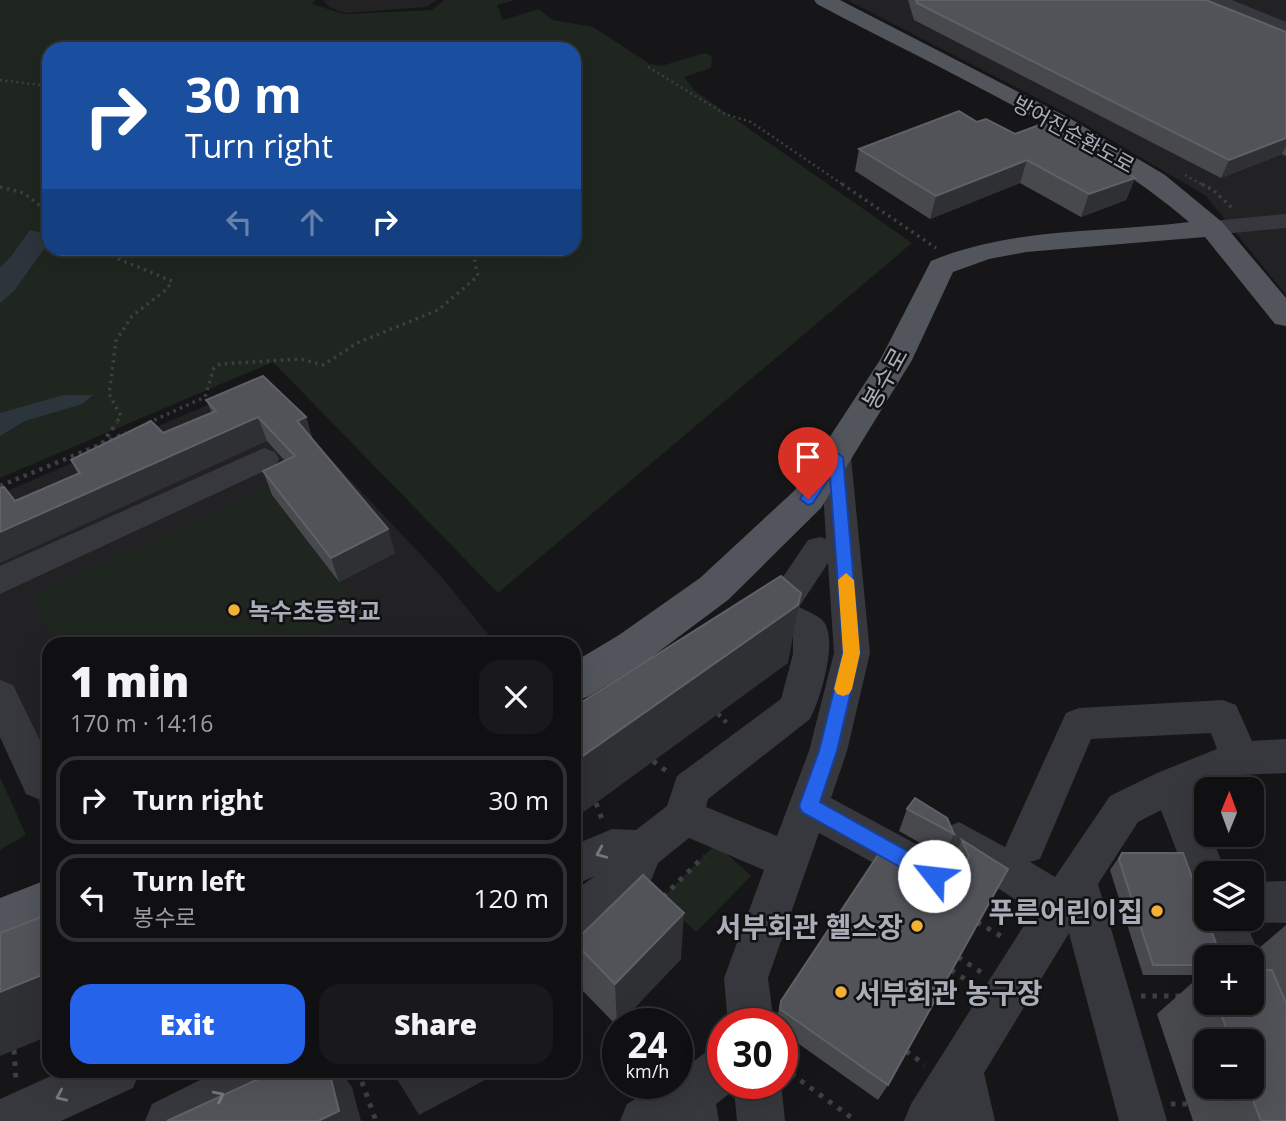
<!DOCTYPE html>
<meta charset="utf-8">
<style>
:root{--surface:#101012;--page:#19191b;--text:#f1f3f6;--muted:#9c9d9f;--line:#303032;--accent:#2563eb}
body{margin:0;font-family:"Open Sans","Noto Sans KR",sans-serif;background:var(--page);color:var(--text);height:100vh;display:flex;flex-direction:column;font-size:26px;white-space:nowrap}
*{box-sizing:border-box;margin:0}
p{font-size:23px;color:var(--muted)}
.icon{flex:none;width:38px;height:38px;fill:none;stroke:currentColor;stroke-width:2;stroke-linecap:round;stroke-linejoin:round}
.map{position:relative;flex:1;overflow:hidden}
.sheet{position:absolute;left:42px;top:637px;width:539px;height:441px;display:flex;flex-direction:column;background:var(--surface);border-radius:21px;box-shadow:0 7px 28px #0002,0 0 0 2px var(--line)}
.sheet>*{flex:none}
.hud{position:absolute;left:42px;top:42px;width:539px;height:214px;border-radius:21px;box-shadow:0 7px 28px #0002,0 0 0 2px var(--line);background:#1a4fa0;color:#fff;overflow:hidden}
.needle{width:46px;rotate:1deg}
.fabs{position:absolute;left:1194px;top:777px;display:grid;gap:14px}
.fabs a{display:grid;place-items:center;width:70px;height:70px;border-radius:14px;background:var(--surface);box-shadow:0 7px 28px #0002,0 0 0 2px var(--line);font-size:35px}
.speed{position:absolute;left:602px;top:1008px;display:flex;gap:14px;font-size:35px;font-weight:700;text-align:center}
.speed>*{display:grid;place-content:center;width:91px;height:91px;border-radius:50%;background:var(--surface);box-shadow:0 7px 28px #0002,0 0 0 2px var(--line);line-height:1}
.speed small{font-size:18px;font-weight:400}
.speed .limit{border:10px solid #d22;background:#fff;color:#111}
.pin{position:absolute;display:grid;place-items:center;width:60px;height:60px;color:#fff;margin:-72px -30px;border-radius:50% 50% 50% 0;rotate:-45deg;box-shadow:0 0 7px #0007}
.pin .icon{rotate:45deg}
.me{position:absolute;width:77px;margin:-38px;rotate:299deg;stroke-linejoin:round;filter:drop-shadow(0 0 5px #0008)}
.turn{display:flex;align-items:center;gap:24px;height:147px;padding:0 28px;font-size:32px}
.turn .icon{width:91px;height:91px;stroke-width:2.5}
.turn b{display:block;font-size:49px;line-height:60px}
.lanes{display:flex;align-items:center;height:66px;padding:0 28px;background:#0003;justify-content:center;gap:35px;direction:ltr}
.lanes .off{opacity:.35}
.round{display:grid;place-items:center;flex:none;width:74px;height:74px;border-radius:21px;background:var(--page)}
.overview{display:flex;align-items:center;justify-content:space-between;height:119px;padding:0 28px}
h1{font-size:42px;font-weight:800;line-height:52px}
.action{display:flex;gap:14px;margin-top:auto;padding:14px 28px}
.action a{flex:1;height:80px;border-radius:21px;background:var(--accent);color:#fff;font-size:28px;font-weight:800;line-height:80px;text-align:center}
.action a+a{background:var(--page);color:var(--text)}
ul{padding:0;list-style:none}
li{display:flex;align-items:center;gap:21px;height:88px;margin:0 14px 10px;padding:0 14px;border:4px solid var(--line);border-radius:21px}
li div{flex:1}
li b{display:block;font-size:26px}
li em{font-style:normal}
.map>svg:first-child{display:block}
.built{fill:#222225}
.green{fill:#1e261f;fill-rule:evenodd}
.water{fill:#2c353c}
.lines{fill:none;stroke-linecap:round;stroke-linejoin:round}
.path-far3{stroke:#3d3f44;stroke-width:2.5;stroke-dasharray:2 3.5;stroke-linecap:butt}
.path-far2{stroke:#3d3f44;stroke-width:3.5;stroke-dasharray:2.5 4.5;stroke-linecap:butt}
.path-far1{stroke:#3d3f44;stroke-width:4.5;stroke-dasharray:3.5 5;stroke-linecap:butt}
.path{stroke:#3d3f44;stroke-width:5;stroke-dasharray:4.5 7;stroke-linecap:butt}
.minor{fill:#37383d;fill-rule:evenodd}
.major{fill:#53555c;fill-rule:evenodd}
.wall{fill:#47494d;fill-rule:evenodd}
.shaded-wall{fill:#2f3033}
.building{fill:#525359;stroke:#5f6168;stroke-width:2}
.oneway{stroke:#757881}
.route{fill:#2563eb;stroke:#184099;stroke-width:2}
.slow{fill:#f59e0b}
.poi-dot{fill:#f2b134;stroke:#111113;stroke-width:2.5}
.labels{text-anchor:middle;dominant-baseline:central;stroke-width:5;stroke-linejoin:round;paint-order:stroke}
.far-street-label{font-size:21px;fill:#a8adb8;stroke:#111113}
.street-label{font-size:24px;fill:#a8adb8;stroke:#111113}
.poi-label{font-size:24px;font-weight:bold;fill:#a8adb8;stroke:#111113;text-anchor:start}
.near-poi-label{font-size:28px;font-weight:bold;fill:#a8adb8;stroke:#111113;text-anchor:end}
</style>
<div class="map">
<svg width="1286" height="1121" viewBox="0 0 1286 1121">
<rect width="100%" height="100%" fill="#161618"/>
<path class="built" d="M323,0h113l-9,7 -83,6 -15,-6z
M847,0h439v295l-80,-99 -142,-84z
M259,383l181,192 56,69h-447v183l-49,-110v-223z"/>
<path class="green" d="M0,0h316l-4,4 32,10 88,-4 12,-10h71l-18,5 6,15 36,-11 13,11 41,7 57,37 11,2 44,-13 7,3 -1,12 -27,9 11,14 217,152 -414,350 -225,-231 -273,116zM49,49h525v199h-525z
M266,488l94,123 -63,33h-241l-24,-48z
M0,777l26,58 -26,15z
M716,844l35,32 -55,56 -35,-33z"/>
<path class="water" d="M30,230l11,3 8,9 -35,49 -14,12v-36l10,-9z
M64,395h29l-11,9 -57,17 -25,15v-23z"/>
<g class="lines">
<path class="path-far3" d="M648,67l77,47 26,8 94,64
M0,80l40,5 9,5
M1185,175l20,11"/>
<path class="path-far2" d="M842,184l94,64
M1202,184l11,6 19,18
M0,187l24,6 25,20
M92,248l80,33 -5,8 -35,27 -16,25 -7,53 12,22 -5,7
M148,423l57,-26 9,-29 6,-4 81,-5 22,6 34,-22 81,-33 40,-34 -4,-19 -17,-9"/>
<path class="path-far1" d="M147,424l5,-2
M102,444l24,-11
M0,486l102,-42 15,-22
M718,714l12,12"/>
<path class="path" d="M653,761l16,12
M596,803l7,19
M663,897l41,-41
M977,922l27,16
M958,957l26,17
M951,970l23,15
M1141,996h40
M14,1050l2,31
M906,1051l19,14
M782,1067l74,54
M358,1071l18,50
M1171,1104h17"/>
<path class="minor" d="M1208,0h24l54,22v13l-75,-31z
M1286,214v14l-74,7 -9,-2 -3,-5 3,-5 9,-2z
M836,447l11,3 4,7 19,196 -23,98 -16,47 107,58 6,14 -6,14 -15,6 -104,-57 -51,145 6,46h-46l-4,-46 40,-108 -75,-32 -31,25 -10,25 -59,43 -15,6v-46l21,-15 -21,9v-40l38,-16 24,1 31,-24 10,-30 104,-77 12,-45v-17l-28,-16 -5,-10 48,-71 12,-3 6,2 -5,-82 4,-7zM828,563l6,90 -25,98 -32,85 -71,-29 2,-8 102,-80c10,-19 29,-80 13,-98 -5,-6 -17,-10 -24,-14z
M264,448l11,4 4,7 -4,7 -275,128v-28z
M0,680l13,5 36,74v44l-23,-9 -26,-57z
M1223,700l13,5 16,36 34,-2v34l-45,2 -47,19 12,28v13h5l15,38h-20v22l-15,-6 -30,-79 -23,12 -40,62 69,237h-48l-50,-188 -85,140 11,48h-91l7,-17 122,-193 -88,-57 -6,-13 6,-13 14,-6 46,25 61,-134 13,-5zM1211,733l6,16 -60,24 -47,23 -55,81 -25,-15 10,-3 51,-120z
M1286,881v42l-40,-1 14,35 -6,16 -3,1v-17h-35l-15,-38 5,-10v10h45v-37z
M723,1045v38h58l4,38h-48l-3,-31 -18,14 3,17h-99l7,-17 35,-21h15v-9l29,-22z
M62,1071h78l-7,17 -72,33h-61v-22z
M218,1071h74l-7,17 -65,33h-75l7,-17z"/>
<path class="major" d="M814,0h26l231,119 94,56 57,47 64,76v28l-11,-2 -70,-87 -179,15 -37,7 -36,13 -41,88 -91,148 -93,92 -79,59 -60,37 -15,6v-40l45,-27 81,-57 95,-88 85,-130 51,-99c82,-34 171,-28 258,-39 -107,-91 -248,-152 -372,-218z
M49,879v48l-49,21v-50z"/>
</g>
<path class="wall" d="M908,0h298l80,32v124l-4,-2 -61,24 -307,-158z
M977,122l38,12 86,23 34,21 -9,22 -45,17 -61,-34 -90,36 -75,-48 4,-22z
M206,400l100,17 7,24 82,112 -56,29 -67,-87 -9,-24 22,-10 -18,-20 -252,60 63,-27 -7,-14 92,-27 49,-20z
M907,809l47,25 -11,22 -44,-25z
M962,840l46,29 -120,216 -10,15 -96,-68v-8h-7l6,-23 162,-123 13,-5 -4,-12z
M1122,853l84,104v46h45l11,-33 -3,-22 27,-23v196h-93l-36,-107 44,-39h-58l-33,-105zM1206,1041h45v46h-45z
M574,942l107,17 -64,67 -38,-39z"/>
<path class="shaded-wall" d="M1286,138v8l-4,8 -61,24 8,-18z
M1027,160l-7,23 -90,36 6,-23z
M1135,178l-9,22 -45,17 8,-23z
M258,417l9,24 -267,122v-31z
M306,417l7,24 -16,-20z
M388,529l7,24 -56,29 -8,-24z
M801,593l-13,70 -214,156v-57z
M684,913l-3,46 -62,65h-1l-1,2 -2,-42z
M49,972v64l-49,20v-64z
M329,1071h11l12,16 9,34h-43z
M413,1071h89l-83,44 -22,-36z"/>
<path class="building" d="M916,0h290l80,32v106l-57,22 -312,-157z
M959,111l18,11 9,-3 29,15 32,-12 56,29 -7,3 39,24 -46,16 -62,-34 -91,36 -77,-47z
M263,376l43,41 -9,4 91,108 -57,29 -68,-87 32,-15 -37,-39 -258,115v-44l4,-1 11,14 65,-28 -9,-13 80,-39 12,12 53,-22 -10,-11z
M781,576l20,17 -3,12 -224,157v-55z
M915,798l32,20 7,16 -47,-25z
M962,840l46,29 -120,216 -108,-76 1,-8 103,-155 59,32 19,-8 7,-14z
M1122,853h61l23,62v4h1l14,38h-15v8h-53l-34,-106z
M643,875l41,38 -69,71 -41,-42z
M49,914v58l-49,20v-59z
M1251,970h21l14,33v118h-25l-13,-34h3v-46h-20l-14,-38h34z
M276,1071h53l10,40 -21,10h-151z
M394,1071h19l-16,8z"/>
<defs><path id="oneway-chevron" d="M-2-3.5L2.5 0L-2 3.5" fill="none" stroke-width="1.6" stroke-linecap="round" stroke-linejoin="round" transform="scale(1.75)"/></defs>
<g class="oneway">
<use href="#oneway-chevron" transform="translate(601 853) rotate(157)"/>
<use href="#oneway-chevron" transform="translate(61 1096) rotate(156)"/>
<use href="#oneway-chevron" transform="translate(219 1096) rotate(-27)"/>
</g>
<path class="route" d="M836,452l7,5 17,196 -23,98 -17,51 121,68 3,6 -3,7 -7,3 -132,-74 -3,-6 20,-55 24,-98 -13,-176 -17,26 -5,2 -8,-6 31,-46z"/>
<path class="slow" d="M846,573l8,7 6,73 -8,36 -3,5 -6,2 -6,-2 -3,-5 9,-36 -5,-73z"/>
<g class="poi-dot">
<circle cx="234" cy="610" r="7"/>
<circle cx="1157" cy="911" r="7"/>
<circle cx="917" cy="926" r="7"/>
<circle cx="841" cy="992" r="7"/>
</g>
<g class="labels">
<g class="far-street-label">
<text transform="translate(1074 134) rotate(29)">방어진순환도로</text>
</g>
<g class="street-label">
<text transform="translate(884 378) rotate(-61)">봉수로</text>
</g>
<g class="poi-label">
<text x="248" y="610">녹수초등학교</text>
</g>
<g class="near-poi-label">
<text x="1143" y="911">푸른어린이집</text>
<text x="903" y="926">서부회관 헬스장</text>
<text x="855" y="992" text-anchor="start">서부회관 농구장</text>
</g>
</g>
</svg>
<div class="fabs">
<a><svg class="needle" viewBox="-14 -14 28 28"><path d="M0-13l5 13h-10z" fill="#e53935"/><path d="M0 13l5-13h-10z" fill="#9c9d9f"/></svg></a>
<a><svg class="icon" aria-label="layers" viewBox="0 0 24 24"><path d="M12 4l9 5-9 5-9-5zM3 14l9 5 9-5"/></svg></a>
<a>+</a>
<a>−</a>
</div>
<div class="speed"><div>24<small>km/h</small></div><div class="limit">30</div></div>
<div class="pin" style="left:808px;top:499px;background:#d93025"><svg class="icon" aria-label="arrive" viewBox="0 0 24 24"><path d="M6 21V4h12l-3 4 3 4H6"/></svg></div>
<svg class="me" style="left:934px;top:876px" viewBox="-20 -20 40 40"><circle r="19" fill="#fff"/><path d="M0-13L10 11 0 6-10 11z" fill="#2563eb"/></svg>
<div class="hud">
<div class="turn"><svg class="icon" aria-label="right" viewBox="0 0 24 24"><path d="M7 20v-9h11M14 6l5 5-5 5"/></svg><div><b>30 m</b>Turn right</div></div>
<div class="lanes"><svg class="icon off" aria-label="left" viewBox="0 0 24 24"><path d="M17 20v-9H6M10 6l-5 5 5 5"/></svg><svg class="icon off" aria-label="ahead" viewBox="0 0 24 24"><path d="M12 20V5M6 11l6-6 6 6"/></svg><svg class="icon" aria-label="right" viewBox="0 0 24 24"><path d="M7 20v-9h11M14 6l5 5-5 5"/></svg></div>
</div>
<section class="sheet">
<div class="overview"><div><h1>1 min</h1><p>170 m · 14:16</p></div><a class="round"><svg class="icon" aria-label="close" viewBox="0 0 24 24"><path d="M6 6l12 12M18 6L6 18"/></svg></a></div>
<ul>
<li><svg class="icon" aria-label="right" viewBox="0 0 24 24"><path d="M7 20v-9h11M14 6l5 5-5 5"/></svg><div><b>Turn right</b></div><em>30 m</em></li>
<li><svg class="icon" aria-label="left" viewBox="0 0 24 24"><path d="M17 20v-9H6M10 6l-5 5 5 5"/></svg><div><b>Turn left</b><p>봉수로</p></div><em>120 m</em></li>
</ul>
<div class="action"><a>Exit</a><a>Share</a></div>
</section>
</div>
